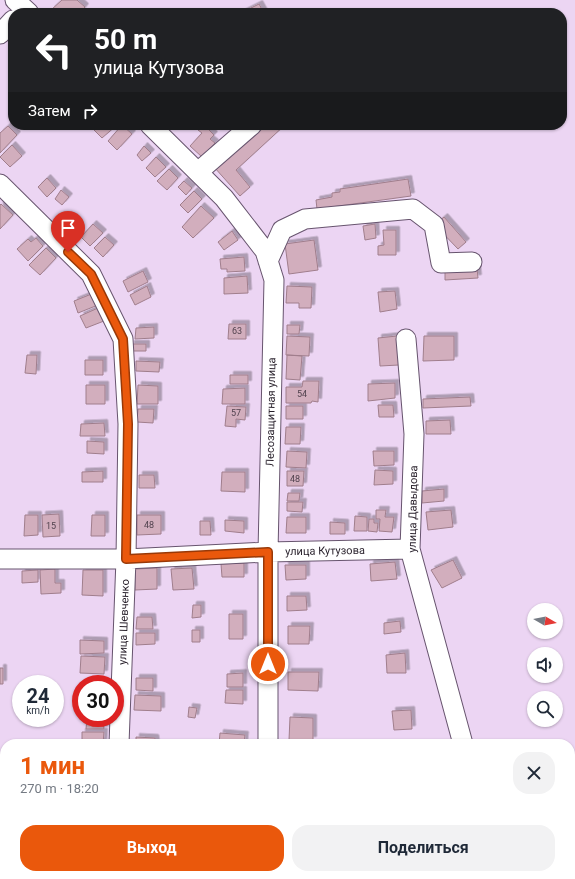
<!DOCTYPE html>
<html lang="ru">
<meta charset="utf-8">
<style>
:root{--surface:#fff;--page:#f2f2f3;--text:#1f2937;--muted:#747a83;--accent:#ea580c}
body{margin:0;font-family:Roboto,sans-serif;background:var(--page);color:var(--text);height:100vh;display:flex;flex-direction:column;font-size:15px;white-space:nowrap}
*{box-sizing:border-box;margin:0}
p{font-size:13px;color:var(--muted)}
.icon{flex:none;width:22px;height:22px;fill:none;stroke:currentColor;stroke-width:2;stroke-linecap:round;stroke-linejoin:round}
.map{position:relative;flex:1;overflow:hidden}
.side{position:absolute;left:0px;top:739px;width:575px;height:140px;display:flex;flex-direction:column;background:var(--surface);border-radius:16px 16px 0 0;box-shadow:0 1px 3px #0004}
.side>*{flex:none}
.guide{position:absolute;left:8px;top:8px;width:559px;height:122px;border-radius:16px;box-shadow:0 1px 3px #0004;background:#202124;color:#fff;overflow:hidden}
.needle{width:26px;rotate:99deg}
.controls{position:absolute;left:527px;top:603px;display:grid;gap:8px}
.controls a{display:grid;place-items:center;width:36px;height:36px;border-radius:50%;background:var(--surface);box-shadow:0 1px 3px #0004;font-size:20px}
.speed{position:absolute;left:12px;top:675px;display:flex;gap:8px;font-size:20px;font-weight:700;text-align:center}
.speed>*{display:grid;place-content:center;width:52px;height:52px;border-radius:50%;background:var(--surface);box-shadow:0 1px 3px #0004;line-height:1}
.speed small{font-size:10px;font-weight:400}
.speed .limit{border:6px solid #d22;background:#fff;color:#111}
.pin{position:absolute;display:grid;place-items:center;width:34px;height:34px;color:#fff;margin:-41px -17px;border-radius:50% 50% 50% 0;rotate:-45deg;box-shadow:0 0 4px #0007}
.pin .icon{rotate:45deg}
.me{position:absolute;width:44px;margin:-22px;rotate:0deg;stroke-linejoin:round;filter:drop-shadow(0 0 3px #0008)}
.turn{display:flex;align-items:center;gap:14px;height:84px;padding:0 20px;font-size:18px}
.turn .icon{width:52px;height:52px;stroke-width:2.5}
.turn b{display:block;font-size:28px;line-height:34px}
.then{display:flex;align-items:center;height:38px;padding:0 20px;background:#0003;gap:8px;font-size:15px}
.round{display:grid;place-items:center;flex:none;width:42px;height:42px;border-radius:16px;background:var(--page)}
.head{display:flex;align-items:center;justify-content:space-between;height:68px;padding:0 20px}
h1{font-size:24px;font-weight:700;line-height:30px;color:var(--accent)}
.primary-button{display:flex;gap:8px;margin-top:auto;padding:8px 20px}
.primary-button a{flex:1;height:46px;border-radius:16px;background:var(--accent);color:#fff;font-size:16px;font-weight:700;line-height:46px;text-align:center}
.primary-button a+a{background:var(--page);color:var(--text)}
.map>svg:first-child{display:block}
.building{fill:#d2aebd;stroke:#a07e8c;filter:url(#shadow)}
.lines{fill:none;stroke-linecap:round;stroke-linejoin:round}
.minor-casing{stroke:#67546e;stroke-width:21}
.minor{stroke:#fff;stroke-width:19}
.route-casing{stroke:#983908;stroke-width:10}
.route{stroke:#ea580c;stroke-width:7}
.labels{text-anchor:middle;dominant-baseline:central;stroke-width:3;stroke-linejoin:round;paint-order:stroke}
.number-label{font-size:9px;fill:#51424e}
.street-label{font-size:11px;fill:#261e29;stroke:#fff}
</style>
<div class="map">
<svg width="575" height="879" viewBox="0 0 575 879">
<defs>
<filter id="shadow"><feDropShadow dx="3.5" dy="-3.5" stdDeviation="0" flood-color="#0004"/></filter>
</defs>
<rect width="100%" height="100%" fill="#ecd5f3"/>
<path class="building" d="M62,0h15l8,7 -5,6h-25l-4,-3z
M259,4l5,9h-23z
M89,125h28l-15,13z
M122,125l10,9 -15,16 -9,-9z
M204,125l10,10 -4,4 5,4 -13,14 -12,-11 12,-13 -4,-3z
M263,125h22l-49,45 14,17 -10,9 -26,-29z
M8,126l9,9 -17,18v-20z
M12,145l10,11 -12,11 -10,-10z
M144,146l7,7 -9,8 -5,-6z
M156,157l10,10 -11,10 -9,-9z
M169,169l9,9 -11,12 -10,-9z
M47,178l9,10 -9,9 -9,-10z
M408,179l3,17 -94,13 -1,-9 16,-3v-4l8,-1v-3z
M184,181l8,7 -6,7 -8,-8z
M61,190l8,7 -7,8 -7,-6z
M194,191l8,8 -14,14 -8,-8z
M1,204l12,11 -13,14v-24z
M201,206l13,12 -21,20 -11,-11z
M444,217l22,25 -8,7 -23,-24z
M93,224l10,9 -13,13 -9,-9z
M375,224l1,14 -11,2 -2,-14z
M383,230h13v25h-18v-9l6,-1z
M232,231l6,9 -14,10 -6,-8z
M105,237l9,8 -11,12 -9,-9z
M36,238l7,8 -15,15 -11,-12 11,-10 3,3z
M314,240l4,30 -29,4 -4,-30z
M46,248l10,10 -16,17 -11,-10z
M244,257l1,14 -18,1v-3h-6l-1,-10z
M477,268l1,10 -33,2v-10z
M143,271l5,11 -20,10 -5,-11z
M247,276l1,17 -24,1v-16z
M147,286l4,11 -16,8 -5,-10z
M287,286l25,1 -1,21h-12v-5h-13z
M395,291l2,18 -17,3 -2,-20z
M94,293l4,12 -20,8 -4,-12z
M98,308l6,13 -18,7 -6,-12z
M229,324h17v15h-18z
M287,325h13l-1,9h-12z
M154,327v11l-19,1 1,-11z
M287,336l23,1 -1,19 -23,-1z
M397,336l2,29 -19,1 -2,-28z
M424,336h30v24l-31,1z
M131,344h15v7h-15z
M27,355h10l-1,19 -11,-1z
M287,355l15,1 -2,24 -14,-1z
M85,360h18v15h-18z
M136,361l24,1 -1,10 -23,-1z
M230,375h18v9h-18z
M303,381h16l-1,21 -6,-1 -1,2h-25v-16h16z
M395,383v15l-27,3v-17z
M86,385h19v19h-19z
M138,385l20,1v18h-21z
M245,388v16h-23l1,-15z
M470,397l1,9 -48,2v-9z
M378,405h15l1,12h-15z
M227,406l19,1 -1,13 -9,-1v8l-11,-1z
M286,406h17v13h-17z
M138,409h16l-1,14 -16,-1z
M450,420l1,14h-25v-13z
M104,423l1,13h-25l1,-12z
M286,427h15l-1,17h-15z
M87,441l17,1v12l-17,-1z
M287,451l20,1 -1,16 -20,-1z
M373,451h21v14l-20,1z
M375,470l18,1v13l-19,1z
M103,471v11h-21v-10z
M287,471h17l-1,15h-16z
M222,472h23v20l-24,-1z
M139,475h15l1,13h-16z
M444,489v12l-22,2v-12z
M288,493h12l-1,8h-12z
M287,502h16l-1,10 -15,-1z
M376,510h10l-1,7h9l-2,15 -13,-1 1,-12h-4z
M451,510l2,17 -25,3 -2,-18z
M59,514l1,22 -17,1 -1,-22z
M25,515h13v20l-14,1z
M92,515h13v21h-14z
M137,515h24v19l-24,1z
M355,516l12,1v14h-13z
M287,517h19v16h-20z
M369,519h5v4h4l-1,9 -9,-1z
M225,520l19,1v12l-19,-2z
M200,521h10l1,14h-11z
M330,522l15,1v11h-15z
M453,560l9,18 -20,10 -11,-18z
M395,562l2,17 -26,2 -1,-17z
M244,563v14h-22l-1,-13z
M285,565h21v14l-20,1z
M157,568v21l-22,1v-21z
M192,568l2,21 -21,1 -2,-21z
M55,569v14h6v10l-20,1 -1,-24z
M38,570v12l-16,1v-12z
M83,570h20v26l-21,-1z
M287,596h19l1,14 -20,1z
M193,605h8v12l-9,1z
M229,614h14v25h-14z
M137,617h15l1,12h-17z
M400,621l1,11 -17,2v-11z
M288,626h22l-1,18h-21z
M192,630h8v12h-8z
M136,633h19v11l-19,1z
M80,640l24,1v12l-24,1z
M405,653l1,20h-19l-1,-18z
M81,656l24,1 -1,17 -24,-1z
M0,668h3v16h-3z
M288,672h31l-1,19 -30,-1z
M243,673v14h-16v-13z
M136,678h17v13l-17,-1z
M226,690h17v14l-18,-1z
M135,695l26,1v15l-27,-1z
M189,707l8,1 -2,10 -7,-1z
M411,710l1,19 -18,1 -2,-19z
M290,717l23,1v22h-24z
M87,718h16l1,11h-18z
M82,732h22l-1,12h-21z
M220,733l25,2 -1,9h-25z
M136,737l19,1 1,6h-20z
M77,874h27l1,1 -4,4h-22l-3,-3z
M277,874h3l5,5h-13z
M396,874h14l-1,5h-15z"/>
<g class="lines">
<g class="minor-casing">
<path id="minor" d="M15,0l14,13
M0,34l13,-14
M150,125l74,73 41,53 9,29 -6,272v192
M198,172l54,-47
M0,184l91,90 32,65 5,85 -2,135 -7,185
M268,261l14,-31 23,-11 108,-10 21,16 7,38 31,-1
M406,339l8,95 -4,115 53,195
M0,559h126l142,-7 142,-3
M56,879l6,-5
M257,879l1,-5
M420,879v-5
M480,879l1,-5"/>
</g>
<use href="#minor" class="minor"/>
</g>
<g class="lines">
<g class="route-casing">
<path id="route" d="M68,252l23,22 32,65 5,85 -2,135 142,-7v112"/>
</g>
<use href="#route" class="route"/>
</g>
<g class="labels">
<g class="number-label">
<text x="237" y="331">63</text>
<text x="302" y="394">54</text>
<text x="236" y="413">57</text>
<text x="295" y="479">48</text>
<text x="149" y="525">48</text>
<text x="51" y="526">15</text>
</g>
<g class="street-label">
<text transform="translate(271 412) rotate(-89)">Лесозащитная улица</text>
<text transform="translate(413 509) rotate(-89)">улица Давыдова</text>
<text transform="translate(325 551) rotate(-1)">улица Кутузова</text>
<text transform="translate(124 622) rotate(-88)">улица Шевченко</text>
</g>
</g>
</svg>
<div class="controls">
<a><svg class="needle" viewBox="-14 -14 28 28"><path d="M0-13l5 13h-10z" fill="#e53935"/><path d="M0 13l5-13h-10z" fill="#747a83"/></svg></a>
<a><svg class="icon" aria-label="sound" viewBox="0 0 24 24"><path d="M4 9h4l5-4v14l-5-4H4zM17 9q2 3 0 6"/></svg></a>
<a><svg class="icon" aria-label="search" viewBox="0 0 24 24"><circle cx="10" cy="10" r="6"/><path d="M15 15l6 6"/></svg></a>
</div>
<div class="speed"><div>24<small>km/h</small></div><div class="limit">30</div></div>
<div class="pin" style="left:68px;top:252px;background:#d93025"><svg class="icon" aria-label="arrive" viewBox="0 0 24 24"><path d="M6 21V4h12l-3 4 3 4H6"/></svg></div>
<svg class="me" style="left:268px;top:664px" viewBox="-20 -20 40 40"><circle r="17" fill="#ea580c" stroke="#fff" stroke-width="3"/><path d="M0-11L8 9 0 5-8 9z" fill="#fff"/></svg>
<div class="guide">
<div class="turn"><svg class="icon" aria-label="left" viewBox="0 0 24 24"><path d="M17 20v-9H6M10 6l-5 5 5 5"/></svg><div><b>50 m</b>улица Кутузова</div></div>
<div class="then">Затем<svg class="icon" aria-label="right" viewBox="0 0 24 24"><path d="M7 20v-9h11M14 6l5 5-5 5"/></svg></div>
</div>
<section class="side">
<div class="head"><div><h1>1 мин</h1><p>270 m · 18:20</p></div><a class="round"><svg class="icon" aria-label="close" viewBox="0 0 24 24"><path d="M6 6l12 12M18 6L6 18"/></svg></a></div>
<div class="primary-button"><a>Выход</a><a>Поделиться</a></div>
</section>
</div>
